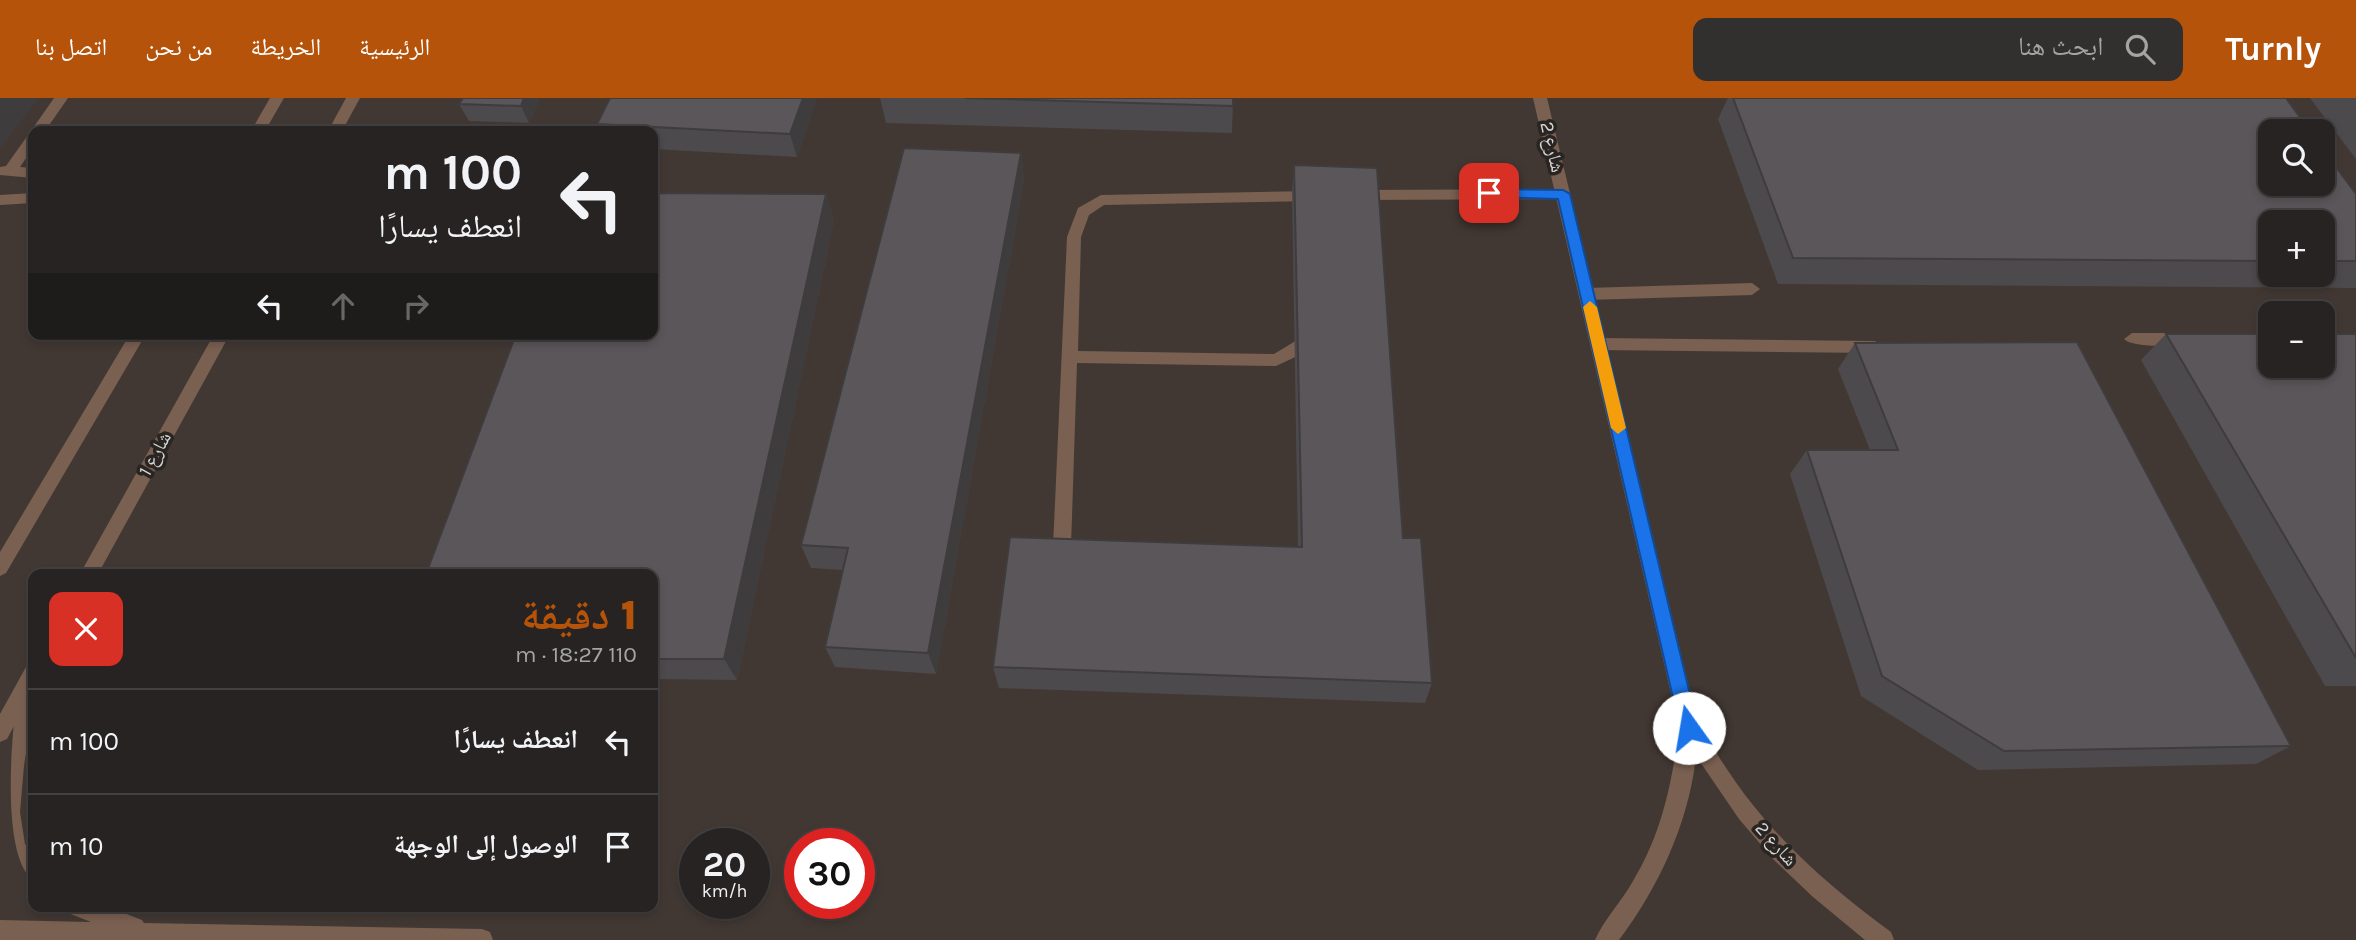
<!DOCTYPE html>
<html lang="ar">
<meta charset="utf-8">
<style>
:root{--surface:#262322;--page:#322f2f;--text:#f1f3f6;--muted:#a4a4a5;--line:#424040;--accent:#b45309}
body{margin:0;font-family:Karla,"Noto Naskh Arabic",sans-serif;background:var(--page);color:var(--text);direction:rtl;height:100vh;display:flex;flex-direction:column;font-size:26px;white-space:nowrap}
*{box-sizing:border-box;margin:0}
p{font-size:23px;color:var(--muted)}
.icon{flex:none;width:38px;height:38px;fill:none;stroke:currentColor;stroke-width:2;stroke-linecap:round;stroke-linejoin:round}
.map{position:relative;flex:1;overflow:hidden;direction:ltr}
.panel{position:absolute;left:28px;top:471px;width:630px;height:343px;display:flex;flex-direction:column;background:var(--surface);border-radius:14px;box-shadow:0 4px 10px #0003,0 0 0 2px var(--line);direction:rtl}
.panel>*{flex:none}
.guide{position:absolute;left:28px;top:28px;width:630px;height:214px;border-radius:14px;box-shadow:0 4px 10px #0003,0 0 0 2px var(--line);direction:rtl;background:#262322;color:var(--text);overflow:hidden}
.tools{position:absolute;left:2258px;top:21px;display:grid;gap:14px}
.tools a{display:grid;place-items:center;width:77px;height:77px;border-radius:14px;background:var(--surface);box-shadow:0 4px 10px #0003,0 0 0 2px var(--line);font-size:35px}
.speed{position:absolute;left:679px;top:730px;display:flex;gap:14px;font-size:35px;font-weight:700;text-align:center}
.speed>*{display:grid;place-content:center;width:91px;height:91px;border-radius:50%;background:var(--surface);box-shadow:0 4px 10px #0003,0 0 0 2px var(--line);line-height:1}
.speed small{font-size:18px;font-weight:400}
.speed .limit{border:10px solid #d22;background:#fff;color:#111}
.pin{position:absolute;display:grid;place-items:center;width:60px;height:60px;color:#fff;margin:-30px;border-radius:14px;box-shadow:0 4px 10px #0006}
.me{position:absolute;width:77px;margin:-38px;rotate:347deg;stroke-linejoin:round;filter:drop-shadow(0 0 5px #0008)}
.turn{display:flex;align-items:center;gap:24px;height:147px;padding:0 21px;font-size:32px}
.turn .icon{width:91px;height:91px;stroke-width:2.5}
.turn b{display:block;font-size:49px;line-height:60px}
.lanes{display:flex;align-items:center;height:66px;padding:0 21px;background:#0003;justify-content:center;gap:35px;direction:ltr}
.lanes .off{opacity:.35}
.round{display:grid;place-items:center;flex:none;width:74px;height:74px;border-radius:14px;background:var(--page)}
.overview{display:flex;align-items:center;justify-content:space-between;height:119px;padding:0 21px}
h1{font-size:42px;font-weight:800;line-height:52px;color:var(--accent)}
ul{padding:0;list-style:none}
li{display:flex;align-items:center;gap:21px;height:105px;padding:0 21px;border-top:2px solid var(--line)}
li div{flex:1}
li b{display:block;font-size:26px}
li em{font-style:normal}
header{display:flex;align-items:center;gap:42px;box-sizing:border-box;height:98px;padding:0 35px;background:var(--accent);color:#fff}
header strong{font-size:33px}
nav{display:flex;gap:38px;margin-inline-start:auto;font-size:24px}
.search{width:490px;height:63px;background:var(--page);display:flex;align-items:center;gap:18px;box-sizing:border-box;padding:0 24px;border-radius:14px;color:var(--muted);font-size:26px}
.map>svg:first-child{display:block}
.built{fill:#423833;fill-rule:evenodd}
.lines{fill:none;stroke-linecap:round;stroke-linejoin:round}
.service{fill:#7a6051;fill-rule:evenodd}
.minor{fill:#7a6051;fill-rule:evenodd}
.tertiary{fill:#7a6051;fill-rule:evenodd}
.wall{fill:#4d4a4d;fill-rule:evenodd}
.shaded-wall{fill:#3f3c3e}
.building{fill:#5a5659;stroke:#3f3c3e;stroke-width:2}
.route{fill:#1a73e8;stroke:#114b97;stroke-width:2}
.slow{fill:#f59e0b}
.labels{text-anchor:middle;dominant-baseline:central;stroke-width:7;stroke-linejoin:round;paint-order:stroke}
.street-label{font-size:19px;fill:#d8d6d5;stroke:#292523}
</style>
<header>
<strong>Turnly</strong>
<div class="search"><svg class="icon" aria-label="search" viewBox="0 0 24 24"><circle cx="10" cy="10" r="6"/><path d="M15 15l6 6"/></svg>ابحث هنا</div>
<nav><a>الرئيسية</a><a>الخريطة</a><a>من نحن</a><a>اتصل بنا</a></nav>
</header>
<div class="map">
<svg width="2356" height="842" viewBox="0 0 2356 842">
<rect width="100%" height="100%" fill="#332f2d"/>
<path class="built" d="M0,0h2356v842h-2356zM33,33h620v203h-620zM2270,33h52v53h-52zM2270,124h52v53h-52zM2270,215h52v53h-52zM33,476h620v332h-620zM695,746h59v59h-59zM800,746h59v59h-59z"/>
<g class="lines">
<path class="service" d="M54,0h14l-23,33h-12v17l-13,19 13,1v10l-33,-3v-8l6,-1 22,-31 4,-2 -1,-2z
M1563,91l7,5 -7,5 -206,1 -7,-5 7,-5z
M1315,93l7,5 -7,5 -211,4 -15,10 -8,22 -3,114 196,3 33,-20 6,-2 8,6 -15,14 -30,14 -199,-3 -6,184 -3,5 -6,3 -6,-3 -3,-5 14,-310 11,-29 23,-13z
M33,95v10l-33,2v-10z
M1752,185l8,6 -8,6 -165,5 -8,-6 8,-6z
M2132,235h50l8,6c-7,9 -59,9 -66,0z
M1599,240l276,3 8,6 -8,6 -276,-3 -8,-6z"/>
<path class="minor" d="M270,0h14l-19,33h-14z
M346,0h14l-18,33h-14z
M1533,0h14l151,627c18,27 34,54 55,80 39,49 87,90 138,127l3,8h-29l-52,-43 -39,-37 -35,-41 -43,-63c-7,66 -37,131 -77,184h-24c9,-21 27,-39 38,-59 29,-48 39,-98 46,-153z
M130,236h16l-140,239 -6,3v-24z
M214,236h16l-132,240h-18z
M33,566v27l-26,48 -7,3v-28l26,-47z"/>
<path class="tertiary" d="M29,574l4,2v35l-9,57 -4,46 5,32 8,10v26c-33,-24 -22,-153 -13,-199l2,-6z
M65,808h41l36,14 2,3 338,6 8,3 3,8h-493v-20l91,2 -23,-9z"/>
</g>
<path class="wall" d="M463,0h77l-11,25 -60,-2 -10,-17z
M817,0l-20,59 -144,-8v-18h-53l-3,-7z
M880,0h353l-1,35 -346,-10z
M1728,0h558l70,96v94l-578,-4 -60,-165zM2270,124h52v53h-52z
M2310,0h46v61z
M1021,55l3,27 -88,494 -101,-7 -10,-20 18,-77 -32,-2 -10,-23z
M1294,67l109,373 29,145 -7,20 -426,-15 -6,-21 305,-120 -6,-355z
M826,96l8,27 -97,459 -84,-1v-105z
M2166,236h190v352h-31l-184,-326z
M1855,245l436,403 -35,18 -278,6 -117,-74 -71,-222 17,-24h63l-32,-81z"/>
<path class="shaded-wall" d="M0,0h39l-38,49 -1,-1z
M524,0h16l-11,25 -8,-17z
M803,0h14l-20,59 -7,-23z
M1021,55l3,27 -88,494 -8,-21z
M826,96l8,27 -97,459 -13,-21z"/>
<path class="building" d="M463,0h61l-3,8 -62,-2z
M610,0h193l-13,36 -193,-10z
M965,0h268v8z
M1733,0h553l24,33h-40v53h52v-36l34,46v67h-34v-39h-52v39l-477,-3z
M904,50l117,5 -93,500 -103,-6 23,-99 -47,-3z
M1294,67l83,3 26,370h18l11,145 -439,-16 17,-130 292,10z
M653,95l173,1 -102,465h-71v-85h-227l90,-240h137z
M2166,236h104v32h52v-32h34v324z
M2077,244l214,404 -287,5 -122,-75 -75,-226h91l-43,-107z"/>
<path class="route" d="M1489,91l74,1 7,4 128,534 -3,6 -6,2 -6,-2 -3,-6 -122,-529 -73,-2 -2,-4z"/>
<path class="slow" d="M1590,203l7,6 29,121 -8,6 -7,-6 -28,-121z"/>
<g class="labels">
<g class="street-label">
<text transform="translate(1552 49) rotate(77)">شارع 2</text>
<text transform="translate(155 356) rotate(-61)">شارع 1</text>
<text transform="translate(1776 746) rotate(48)">شارع 2</text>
</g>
</g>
</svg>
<div class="tools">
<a><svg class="icon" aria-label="search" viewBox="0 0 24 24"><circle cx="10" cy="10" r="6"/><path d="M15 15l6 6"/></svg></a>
<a>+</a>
<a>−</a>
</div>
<div class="speed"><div>20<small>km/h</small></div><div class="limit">30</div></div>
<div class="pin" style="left:1489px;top:95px;background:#d93025"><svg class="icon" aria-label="arrive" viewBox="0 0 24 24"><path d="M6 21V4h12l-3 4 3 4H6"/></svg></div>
<svg class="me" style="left:1689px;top:630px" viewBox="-20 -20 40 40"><circle r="19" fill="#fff"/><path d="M0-13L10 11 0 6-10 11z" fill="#1a73e8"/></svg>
<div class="guide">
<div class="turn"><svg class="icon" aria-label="left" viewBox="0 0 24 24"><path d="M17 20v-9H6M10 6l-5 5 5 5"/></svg><div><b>100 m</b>انعطف يسارًا</div></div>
<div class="lanes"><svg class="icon" aria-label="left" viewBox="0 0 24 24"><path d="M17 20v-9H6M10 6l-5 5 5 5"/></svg><svg class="icon off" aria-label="ahead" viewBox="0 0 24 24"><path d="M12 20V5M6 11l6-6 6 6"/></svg><svg class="icon off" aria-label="right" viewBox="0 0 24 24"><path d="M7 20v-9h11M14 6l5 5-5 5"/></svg></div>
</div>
<section class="panel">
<div class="overview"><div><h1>1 دقيقة</h1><p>110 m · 18:27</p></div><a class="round" style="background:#d93025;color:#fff"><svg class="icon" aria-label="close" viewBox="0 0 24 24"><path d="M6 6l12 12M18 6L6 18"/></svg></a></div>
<ul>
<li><svg class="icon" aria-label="left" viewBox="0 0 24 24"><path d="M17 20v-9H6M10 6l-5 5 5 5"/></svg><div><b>انعطف يسارًا</b></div><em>100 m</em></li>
<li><svg class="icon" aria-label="arrive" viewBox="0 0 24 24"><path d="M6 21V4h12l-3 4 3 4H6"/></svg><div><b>الوصول إلى الوجهة</b></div><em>10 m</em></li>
</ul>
</section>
</div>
